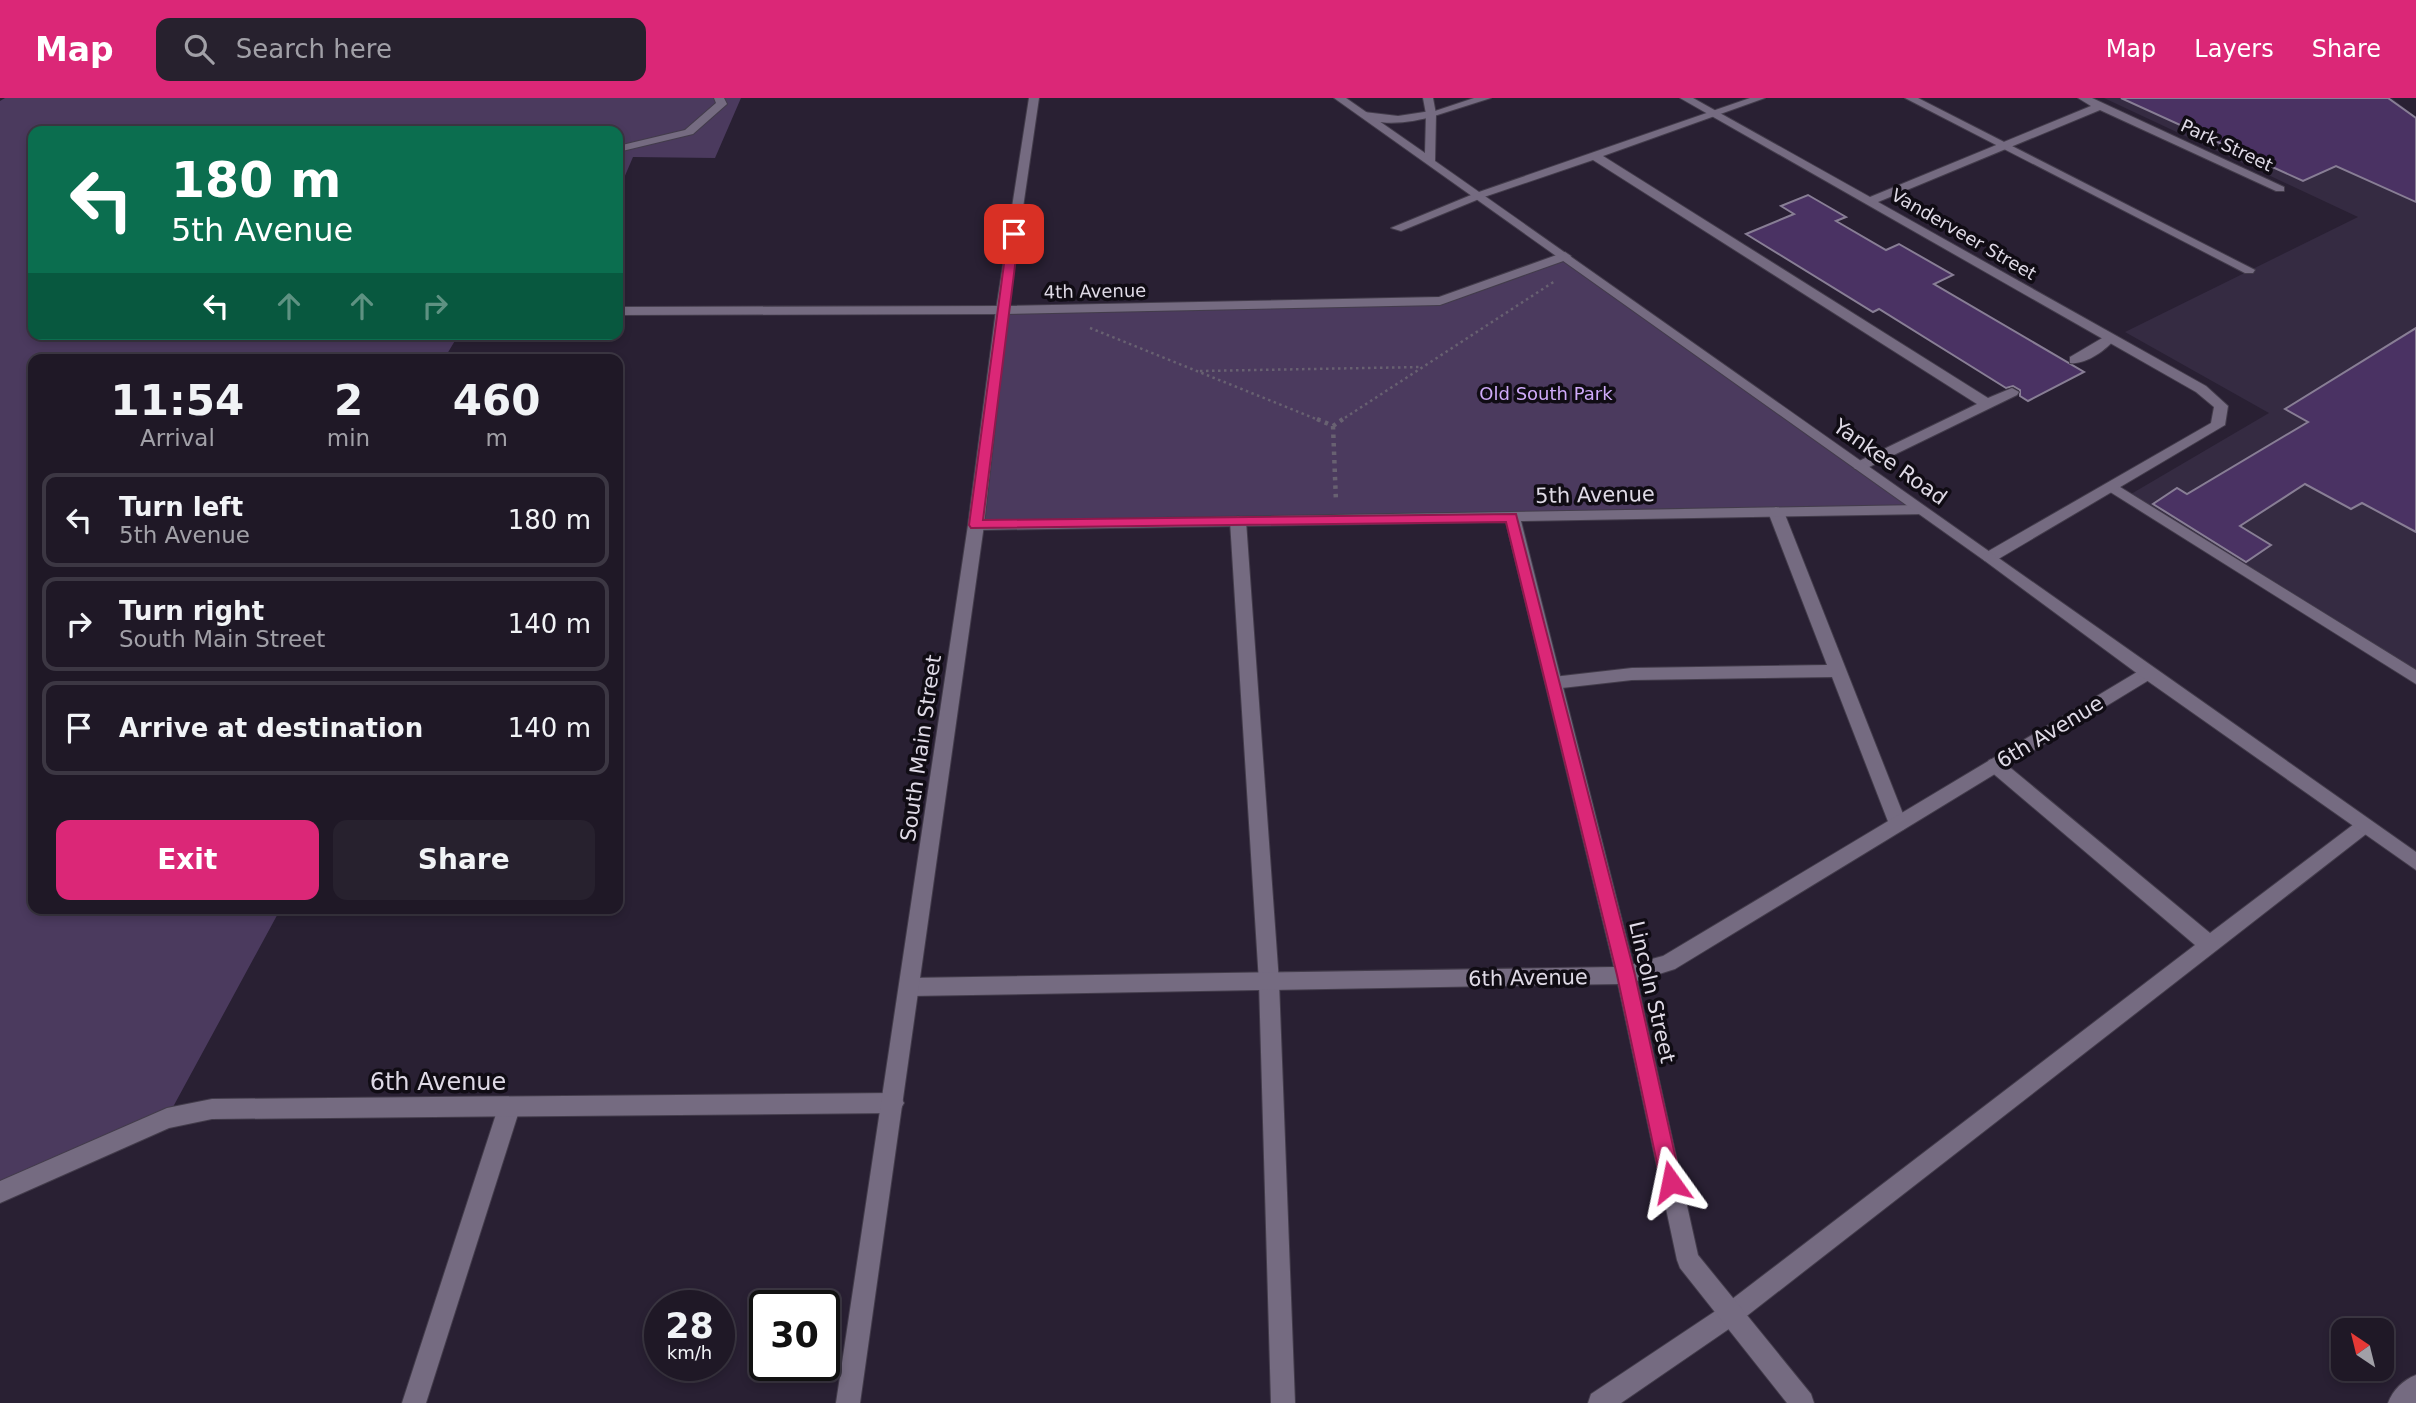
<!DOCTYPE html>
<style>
:root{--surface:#1f1826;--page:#27212e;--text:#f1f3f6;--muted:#a1a0a7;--line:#3c3743;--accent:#db2777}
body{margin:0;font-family:"DejaVu Sans",sans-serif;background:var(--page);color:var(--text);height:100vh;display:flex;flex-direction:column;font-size:26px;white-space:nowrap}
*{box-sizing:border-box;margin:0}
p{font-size:23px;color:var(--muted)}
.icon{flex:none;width:38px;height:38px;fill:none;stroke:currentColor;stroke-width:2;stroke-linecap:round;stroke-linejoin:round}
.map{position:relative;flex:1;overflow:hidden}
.side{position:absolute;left:28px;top:256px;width:595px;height:560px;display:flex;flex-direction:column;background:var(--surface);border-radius:14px;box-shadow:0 4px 10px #0003,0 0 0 2px var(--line)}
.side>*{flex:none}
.banner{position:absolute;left:28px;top:28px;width:595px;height:214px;border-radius:14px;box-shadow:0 4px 10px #0003,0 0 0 2px var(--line);background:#0b6e4f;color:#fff;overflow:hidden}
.needle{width:46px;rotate:325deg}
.tools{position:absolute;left:2331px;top:1220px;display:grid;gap:14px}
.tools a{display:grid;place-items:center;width:63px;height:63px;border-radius:14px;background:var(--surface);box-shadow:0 4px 10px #0003,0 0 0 2px var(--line);font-size:35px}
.speed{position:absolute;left:644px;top:1192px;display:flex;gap:14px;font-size:35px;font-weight:700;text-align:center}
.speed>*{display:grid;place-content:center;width:91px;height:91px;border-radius:50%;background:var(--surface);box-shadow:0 4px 10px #0003,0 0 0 2px var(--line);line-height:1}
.speed small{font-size:18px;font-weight:400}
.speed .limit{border:4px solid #111;border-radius:10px;background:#fff;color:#111}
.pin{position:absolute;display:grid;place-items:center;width:60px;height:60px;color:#fff;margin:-30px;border-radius:14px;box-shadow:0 4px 10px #0006}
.me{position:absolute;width:77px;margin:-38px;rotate:348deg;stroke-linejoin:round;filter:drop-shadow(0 0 5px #0008)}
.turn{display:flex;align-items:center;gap:24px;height:147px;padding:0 28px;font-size:32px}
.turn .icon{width:91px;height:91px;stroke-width:2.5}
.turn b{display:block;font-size:49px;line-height:60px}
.lanes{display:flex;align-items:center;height:66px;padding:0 28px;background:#0003;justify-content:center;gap:35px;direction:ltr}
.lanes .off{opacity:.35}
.eta{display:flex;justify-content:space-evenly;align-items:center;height:119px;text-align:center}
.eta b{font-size:42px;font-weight:700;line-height:49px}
.action{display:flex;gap:14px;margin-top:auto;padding:14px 28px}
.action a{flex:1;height:80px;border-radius:14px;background:var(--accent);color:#fff;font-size:28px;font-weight:700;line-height:80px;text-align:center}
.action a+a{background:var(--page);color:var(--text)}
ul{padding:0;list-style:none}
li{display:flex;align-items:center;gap:21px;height:94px;margin:0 14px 10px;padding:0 14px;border:4px solid var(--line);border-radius:14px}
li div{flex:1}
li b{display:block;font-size:26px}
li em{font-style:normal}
header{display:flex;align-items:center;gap:42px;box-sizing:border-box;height:98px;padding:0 35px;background:var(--accent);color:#fff}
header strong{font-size:33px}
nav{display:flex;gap:38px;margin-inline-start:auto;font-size:24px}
.search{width:490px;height:63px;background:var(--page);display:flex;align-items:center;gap:18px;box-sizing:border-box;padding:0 24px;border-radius:14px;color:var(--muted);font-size:26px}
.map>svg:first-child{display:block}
.built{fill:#352b42}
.green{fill:#4b3a5e}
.building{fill:#4a3263;stroke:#887e95;stroke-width:2}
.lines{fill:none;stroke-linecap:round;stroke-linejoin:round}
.lane-casing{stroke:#433c4b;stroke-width:2}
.street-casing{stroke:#433c4b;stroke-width:2}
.secondary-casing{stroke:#433c4b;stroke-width:2}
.path-far1{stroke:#686171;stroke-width:2.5;stroke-dasharray:2.5 3.5;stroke-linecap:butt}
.path{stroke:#686171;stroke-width:4.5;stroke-dasharray:3.5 5;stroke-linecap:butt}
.lane{fill:#756b81;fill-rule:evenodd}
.street{fill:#756b81;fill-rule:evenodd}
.secondary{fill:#756b81;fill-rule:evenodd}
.route{fill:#db2777;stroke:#8e194d;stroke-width:2}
.labels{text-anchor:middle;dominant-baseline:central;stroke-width:7;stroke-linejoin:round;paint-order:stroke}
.far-street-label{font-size:18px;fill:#dfdae6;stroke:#100c14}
.far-park-label{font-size:18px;fill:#d0abfa;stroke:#100c14}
.street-label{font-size:21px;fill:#dfdae6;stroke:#100c14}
.near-street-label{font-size:24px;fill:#dfdae6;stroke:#100c14}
</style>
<header>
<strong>Map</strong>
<div class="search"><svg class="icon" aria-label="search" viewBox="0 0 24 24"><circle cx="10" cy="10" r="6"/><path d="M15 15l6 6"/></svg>Search here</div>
<nav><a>Map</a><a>Layers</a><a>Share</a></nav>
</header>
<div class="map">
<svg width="2416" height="1305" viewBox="0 0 2416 1305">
<rect width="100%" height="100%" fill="#292033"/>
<path class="built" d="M2104,0h288l24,19v553l-285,-176 138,-81 -144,-81 233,-115z"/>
<path class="green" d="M5,0h736l-26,60 -82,-1 -15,35v-61h-585v203h426l-15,25h-411v549h248l-114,210 -167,74v-1091z
M1565,158l356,254 -945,15 26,-215 438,-9z"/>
<path class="building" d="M2121,0h267l28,20v84l-80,-36 -33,15z
M1808,97l38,22 -10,4 50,29 13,-6 54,31 -19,9 150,88 -56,29 -8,-5v-6l-7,-4 -7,2 -127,-79 -6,3 -127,-78 48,-20 -13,-8z
M2416,230v204l-54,-29 -11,6 -46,-25 -65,42 31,19 -25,17 -93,-58 24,-16 10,6 121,-72 -23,-13z"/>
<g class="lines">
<g class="lane-casing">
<path id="lane" d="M714,0h10l3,6 -34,30 -75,18v-6l67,-16 31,-27z
M1750,0h15l-162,58 385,242 24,-10 7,4 -2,3 -152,74h-10l-2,-3 2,-3 122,-59 -384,-244 -109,37 -83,34 -10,-3 85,-35z
M1905,0h13l337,172 -2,3h-8z
M1431,13l5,3 -1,2c-22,6 -56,12 -76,-1l5,-3 34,4z
M2109,236l7,4c-10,12 -30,27 -46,25v-6z
M2112,384l304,188v14l-309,-194 -2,-3 2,-3z
M1776,409l8,5 123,312 -3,5 -6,3 -6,-3 -3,-5 -57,-147 -200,3 -79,9 -8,-6 8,-6 79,-9 195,-3 -59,-153z
M1238,418l8,5 33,461 16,421h-24l-12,-421 -29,-461z
M1995,660l6,2 209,173 148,-112 6,-3 6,3 3,5 -3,5 -631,491 -118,81h-33l3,-9 132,-88 472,-361 -206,-175 -3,-5 3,-5z
M509,1000l8,3 3,7 -94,295h-24l96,-295 3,-7z"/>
</g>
<g class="street-casing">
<path id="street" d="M1474,0h17l-60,19 -5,-3z
M1680,0h13l177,99 221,-91 -13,-8h14l192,89v4h-8l-176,-81 -222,92 328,184 22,20 -3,19 -230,136h-10l-3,-4 3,-4 226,-130 3,-16 -18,-15z
M1565,154l6,4 -2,3 -129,46 -438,9 -384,1v-8l384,-1 437,-9z
M1921,407l7,5 -2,4 -405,7 112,443 30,-8 479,-287h12l2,4 -2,4 -479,292 -38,12 61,274 113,139 3,9h-27l-107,-135 -3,-8 -59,-276 -708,12 -7,-3 -3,-6 3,-6 7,-3 704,-11 -108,-445 -530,8 -5,-1 -3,-4 3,-4z
M893,995l7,3 4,7 -4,7 -7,3 -681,6 -43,9 -169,75v-22l167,-73 45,-9z
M2416,1277v28h-28c5,-13 15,-23 28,-28z"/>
</g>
<g class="secondary-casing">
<path id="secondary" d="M1029,0h10l-31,212 -24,215 -124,878h-24l132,-878 28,-215z
M1334,0h12l79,55 1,-39 -3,-16h10l3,16 -1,47 981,691v18l-274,-193 -157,-116z"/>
</g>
<path class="path-far1" d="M1090,230l231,93
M1200,273l222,-4
M1340,323l215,-140"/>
<path class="path" d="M1317,321l16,7
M1333,328l10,-7
M1333,328l3,76"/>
<use href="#lane" class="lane"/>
<use href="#street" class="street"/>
<use href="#secondary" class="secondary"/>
</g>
<path class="route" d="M1014,133l5,3 -36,286 533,-6 119,461 46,207 -3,7 -7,3 -7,-3 -3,-7 -44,-207 -111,-453 -535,6 -2,-3 39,-291z"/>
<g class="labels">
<g class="far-street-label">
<text transform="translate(2227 47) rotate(25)">Park Street</text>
<text transform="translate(1964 136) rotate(30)">Vanderveer Street</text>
<text transform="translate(1095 193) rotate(-1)">4th Avenue</text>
</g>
<g class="far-park-label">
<text x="1546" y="295">Old South Park</text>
</g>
<g class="street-label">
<text transform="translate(1890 364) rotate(35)">Yankee Road</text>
<text transform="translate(1595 397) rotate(-1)">5th Avenue</text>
<text transform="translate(2050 634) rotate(-31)">6th Avenue</text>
<text transform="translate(921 650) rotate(-82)">South Main Street</text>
<text transform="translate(1528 880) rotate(-1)">6th Avenue</text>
<text transform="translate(1652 894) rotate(77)">Lincoln Street</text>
</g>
<g class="near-street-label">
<text x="438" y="984">6th Avenue</text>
</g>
</g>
</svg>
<div class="tools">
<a><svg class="needle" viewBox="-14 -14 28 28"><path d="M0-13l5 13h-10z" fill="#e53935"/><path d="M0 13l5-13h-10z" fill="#a1a0a7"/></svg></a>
</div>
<div class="speed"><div>28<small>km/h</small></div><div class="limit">30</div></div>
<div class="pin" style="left:1014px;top:136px;background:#d93025"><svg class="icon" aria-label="arrive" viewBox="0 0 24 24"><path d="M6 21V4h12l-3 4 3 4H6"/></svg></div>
<svg class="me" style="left:1671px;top:1084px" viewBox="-20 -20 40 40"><path d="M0-17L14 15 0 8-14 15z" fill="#db2777" stroke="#fff" stroke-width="4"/></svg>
<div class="banner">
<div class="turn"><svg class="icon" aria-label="left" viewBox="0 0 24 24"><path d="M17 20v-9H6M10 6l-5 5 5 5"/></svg><div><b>180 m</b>5th Avenue</div></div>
<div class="lanes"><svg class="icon" aria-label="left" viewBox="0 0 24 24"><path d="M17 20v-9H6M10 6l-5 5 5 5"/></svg><svg class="icon off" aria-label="ahead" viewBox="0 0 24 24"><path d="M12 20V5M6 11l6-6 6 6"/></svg><svg class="icon off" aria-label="ahead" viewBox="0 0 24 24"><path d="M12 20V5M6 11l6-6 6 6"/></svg><svg class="icon off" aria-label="right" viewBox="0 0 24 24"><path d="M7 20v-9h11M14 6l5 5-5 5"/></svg></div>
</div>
<section class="side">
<div class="eta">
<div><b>11:54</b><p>Arrival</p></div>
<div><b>2</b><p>min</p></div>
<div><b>460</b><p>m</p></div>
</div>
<ul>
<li><svg class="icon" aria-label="left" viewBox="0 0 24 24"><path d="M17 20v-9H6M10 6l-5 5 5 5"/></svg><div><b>Turn left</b><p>5th Avenue</p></div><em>180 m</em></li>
<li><svg class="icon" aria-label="right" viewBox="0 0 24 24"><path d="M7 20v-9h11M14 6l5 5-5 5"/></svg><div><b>Turn right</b><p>South Main Street</p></div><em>140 m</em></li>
<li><svg class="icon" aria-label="arrive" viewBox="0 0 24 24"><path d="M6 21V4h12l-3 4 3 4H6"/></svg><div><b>Arrive at destination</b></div><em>140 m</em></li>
</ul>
<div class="action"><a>Exit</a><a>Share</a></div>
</section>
</div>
